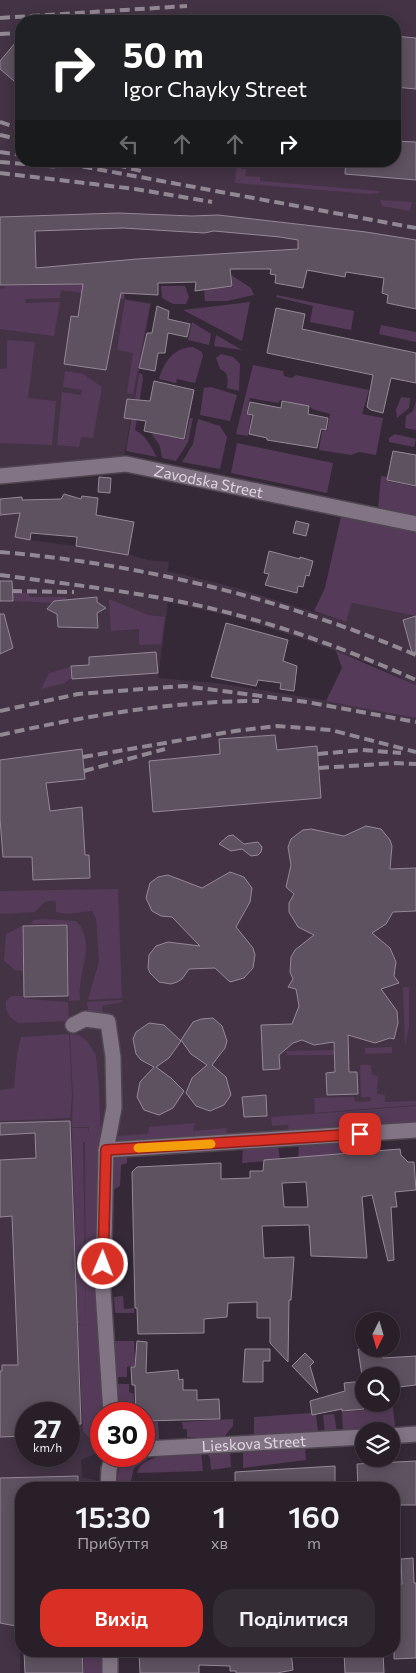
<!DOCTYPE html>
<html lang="uk">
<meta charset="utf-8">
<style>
:root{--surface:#281f29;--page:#342c35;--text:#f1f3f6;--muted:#a5a2a8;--line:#443d46;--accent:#d93025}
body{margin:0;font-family:Commissioner,sans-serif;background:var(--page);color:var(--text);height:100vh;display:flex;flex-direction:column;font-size:19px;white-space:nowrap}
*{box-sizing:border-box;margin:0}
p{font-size:16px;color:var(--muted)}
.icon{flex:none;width:28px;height:28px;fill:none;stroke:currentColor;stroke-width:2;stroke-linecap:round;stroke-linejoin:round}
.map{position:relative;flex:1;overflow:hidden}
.side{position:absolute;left:15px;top:1482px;width:385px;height:175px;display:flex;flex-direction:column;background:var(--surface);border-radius:20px;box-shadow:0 2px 12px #0003,0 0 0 1px var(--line)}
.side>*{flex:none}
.banner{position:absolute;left:15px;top:15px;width:386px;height:152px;border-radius:20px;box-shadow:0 2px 12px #0003,0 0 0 1px var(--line);background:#202124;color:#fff;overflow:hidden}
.needle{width:32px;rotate:185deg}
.controls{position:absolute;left:355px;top:1312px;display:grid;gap:10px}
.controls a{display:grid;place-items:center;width:45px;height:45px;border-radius:50%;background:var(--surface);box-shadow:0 2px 12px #0003,0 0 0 1px var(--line);font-size:25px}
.speed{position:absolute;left:15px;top:1402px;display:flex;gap:10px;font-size:25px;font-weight:700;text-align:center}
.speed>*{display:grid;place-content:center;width:65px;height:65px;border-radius:50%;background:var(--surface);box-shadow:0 2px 12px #0003,0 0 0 1px var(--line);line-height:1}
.speed small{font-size:12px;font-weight:400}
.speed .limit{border:8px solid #d22;background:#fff;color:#111}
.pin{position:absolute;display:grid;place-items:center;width:42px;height:42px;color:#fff;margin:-21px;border-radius:10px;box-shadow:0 2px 8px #0006}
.me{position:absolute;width:55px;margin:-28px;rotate:1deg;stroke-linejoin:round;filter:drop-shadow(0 0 4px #0008)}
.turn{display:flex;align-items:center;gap:18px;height:105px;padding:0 25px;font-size:22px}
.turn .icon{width:65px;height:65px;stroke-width:2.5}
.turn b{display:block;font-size:35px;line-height:42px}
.lanes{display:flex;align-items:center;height:48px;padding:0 25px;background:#0003;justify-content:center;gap:25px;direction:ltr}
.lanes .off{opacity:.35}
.eta{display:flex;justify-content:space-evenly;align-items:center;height:85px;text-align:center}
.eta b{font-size:30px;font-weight:600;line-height:35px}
.primary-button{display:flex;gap:10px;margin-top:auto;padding:10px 25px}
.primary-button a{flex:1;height:58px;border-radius:20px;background:var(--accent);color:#fff;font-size:20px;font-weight:600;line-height:58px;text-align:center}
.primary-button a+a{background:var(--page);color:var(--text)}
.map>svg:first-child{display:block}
.built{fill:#433345;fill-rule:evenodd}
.green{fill:#553b59;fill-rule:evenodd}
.building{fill:#5e5160;stroke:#968898;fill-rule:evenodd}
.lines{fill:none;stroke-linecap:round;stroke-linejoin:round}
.minor-casing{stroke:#4f4550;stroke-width:18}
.minor{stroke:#827484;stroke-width:15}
.rail{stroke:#928893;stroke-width:4;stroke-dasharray:10 5;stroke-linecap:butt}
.route-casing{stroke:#8d1f18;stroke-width:12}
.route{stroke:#d93025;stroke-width:9}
.slow{stroke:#f59e0b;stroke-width:9}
.labels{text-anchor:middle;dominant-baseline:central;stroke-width:5;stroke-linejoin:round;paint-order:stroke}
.street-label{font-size:15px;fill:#dfd7e0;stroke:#2b202d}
</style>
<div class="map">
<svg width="416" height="1673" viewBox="0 0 416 1673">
<rect width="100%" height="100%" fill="#352937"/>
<path class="built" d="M0,0h416v292l-23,-12 -46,-8 -2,5 -31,-5 -64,-4 -92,14v13l-33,-2v6l26,4 -27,155 -124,12zM21,21h374v140h-374z
M22,497l1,3 13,10 -6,30 90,12 28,8 21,2 -1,9 69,17 108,34 7,-19 64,13v69l-40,-19 -76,-28 -62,-20 -70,-16 -10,76 58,5 132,21 68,14v406l-315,19 -5,164 10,107h-5v33l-6,7 -14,6 1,17 13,3 5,9h-79l-1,184h-20v-1174zM26,1414h43v42h-43z"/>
<path class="green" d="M237,161h5l-1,8h5l-1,7 15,1v4l119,10v2l-10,1 -134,-11z
M380,200l32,2 -2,9 -28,-5z
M231,275l20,13 3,7 -27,6h-22l-1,-13 29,-1z
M108,284v9h16v6l-63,-9 -1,8 -35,1v4l35,-1 -6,34 -54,-7v-40l5,-1v-2z
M161,286h24l4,11 -3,7h-13l-11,-6z
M277,295l77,16 -3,19 -41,-8 3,-16 -37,-9z
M125,300l25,4 -17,90 -6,-1 6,-40 -16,-3z
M250,302l-8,39 -59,-31z
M192,322l19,12 -2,11 -21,-5z
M381,325l35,7v10l-37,-8z
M216,335l26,15 -28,-4z
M7,340l28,2 -7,56 28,3 -4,44 -52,-2v-74l7,-1z
M193,347l9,5 1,4 -8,27 -18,-4 -1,4 -17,-4c5,-17 14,-31 34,-32z
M221,354l12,3 7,7 -1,27 -12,-3c1,-9 2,-15 -7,-19l-4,-11z
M253,365l30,6 1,5 8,2 4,-3 73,15 -7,24 21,4 -7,37 -17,-3 -8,3 -32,-5 3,-19h5l3,-17 -18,-5 -1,-2 -31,-7 -2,3 -28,-5 -4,16 5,2 -3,20 -12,-2z
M65,371l18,3 19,13 -9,51 -12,-1 -2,10 -22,-2 5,-53 19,3 1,-5 -19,-3z
M139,373l3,1 1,5 -8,51c11,5 16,17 22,27l-31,-6z
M211,387l26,8 -7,26 -30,-6 4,-27z
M401,397l9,1 -1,10 -12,10 -1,-8z
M416,401v29l-11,-2 1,-12 7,-5z
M190,418h3l-5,24 -12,19 -14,-3 -2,-12 -9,-13 34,7z
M198,419l22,7 7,11 -7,32 -38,-7 11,-18z
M395,434l21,5 -2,8 -25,-5v-4z
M237,443l96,20 -6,30 -96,-20z
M381,476l6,1v4l29,6v30l-38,-8z
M341,516l75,16v84l-64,-13 -6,19 -32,-11 11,-23z
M13,593h16l1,4h36v4l-10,2 -43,-2z
M109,599l39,16 17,2 -4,27 -22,1v-16l-28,2z
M336,651l80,34v33l-90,-17 16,-33z
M70,667l1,11 -6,5 -24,6 8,-16z
M118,889l4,109 -34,2 11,-39 -3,-43 -4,-7 -26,3 -10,-2v-10c-13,-4 -13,4 -22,10l-34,2v-23z
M43,919l33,2c22,23 0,53 4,79l-11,1 -1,-77h-37l2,-4z
M22,926l1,45 -9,-1 -10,-10 2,-26z
M403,987h6v40l-4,19z
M11,996h12v2l7,1 38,3 1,19 -51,2c-9,-6 -13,-11 -12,-22z
M122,1000v2l-20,4 2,13h-14l-3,-17z
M69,1034l3,62 -2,22 -70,3v-31l14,-2 3,-34 4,-17z
M70,1034l9,1 8,6 9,14 3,33 2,55 -5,164 10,107h-5l-1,35 -17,-18 -5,-106 6,-1h-6l-6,-196h16l1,5v-6h-17l1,-31zM83,1142h2l1,182z
M392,1047v6l-27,1v-6z
M334,1050v5h-47l-2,-4z
M360,1065h11l1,10 6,1 -1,18 8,1v7l31,-1v4l-101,8 -1,-15 40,-1 1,5 16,-1v-4h-10z
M416,1106v18l-127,9 -1,-8 -16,1 -1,-9z
M195,1123l-2,8 33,-3 1,8 -109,8v-8l30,-2 1,-7z
M341,1143l1,11 -44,4 1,-13z
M278,1146l2,14 -38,3 1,-15z
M127,1154v9l-6,2 -1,21 -7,4v-29l3,-5z
M123,1296l1,13 10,-1v5h-19l-1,-16z
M115,1341h19l1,25 -8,1v10h-12z
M115,1384h14v8l5,2 1,20h-19z
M393,1407l2,20 -52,5 -1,-20z
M311,1413l1,2h4l2,17 -62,5 -2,-2v-18z
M334,1414l3,18 -12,2 -2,-19z
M233,1419v7l-11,13h-22l-1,-2h-12v-8h-4l-1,-7z
M144,1422h14l1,17 -15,1z
M305,1447l1,13 -63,8v-18z
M230,1450l1,17 -20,3 -1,-12 -4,-6z
M201,1452l2,19 -66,2c2,-19 49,-21 64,-21z
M148,1455l-1,4 -13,9 -5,21h-5l-1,-4 -7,1 4,-23 8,-5z
M83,1651h19l1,22h-19z"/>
<path class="building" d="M21,36v51l-21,-18v-8z
M395,36l21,2v51l-21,-2z
M395,141l21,1v38l-71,-6 1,-13h49z
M118,213l74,3 26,-1 148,17 50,8v69l-29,-6 1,-8 -6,-2 2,-15 -38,-6 -1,5 -38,-7 -4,18 -28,-5 1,-8 -6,-1 1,-5h-41l2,17 -37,5 1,-9 -38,1v12l-37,-2 -15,77 -42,-6 7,-48 7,1 5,-33 -83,1v-68zM123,228l81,5 10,-2 66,6 18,3v9l-161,10 -101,9 -1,-37z
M157,306l12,5 -1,8 22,5 -3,13 -19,-4 -3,20h-7l-3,18 -16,-3 8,-35h5z
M276,308l29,6 -3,15 114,24v30l-25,-5 -8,35 -12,-3 -4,-3 6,-32 -106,-22z
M154,381l40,9 -10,49 -40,-8 2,-10 -22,-3 3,-19 23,2z
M282,401l27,5 -1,8 20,4 -2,12 -5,-1 -4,19 -50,-8v-2l-18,-4 4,-19 -6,-1 3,-12 31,6z
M393,451l23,4v31l-29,-6z
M99,477l12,1 -1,15 -12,-1z
M64,494l17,5 1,-3 16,2 -2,17 38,7 -6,33 -52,-9 1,-9 -46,-4 -1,7 -15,-3 5,-24 -20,2v-16l22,-2v3l39,-1z
M296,521l13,3 -3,12 -13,-3z
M269,551l31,8v-2l13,4 -4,15 -3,-1 -3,12 -5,-1 -1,7 -32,-8 4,-11 -5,-1z
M0,581h12l1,20h-13z
M97,597v5l9,6 -9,5 1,15 -40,-1 -1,-13 -10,-5 7,-8z
M0,614h4l9,34 -13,6z
M416,616v36l-4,1 -9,-33z
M226,623l62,17 -5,21 14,5 -3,25 -14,-2 1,-6 -23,-3 -2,6 -45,-9z
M156,652l2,21 -86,6 -1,-13 18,-1v-8z
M275,735l2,15 40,-4 4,52 -168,14 -4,-51 71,-7 -1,-15z
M82,749l3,30 -39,4 4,28 32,-4 3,48h4l1,23 -57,2 -1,-23h-29l-3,-38v-59z
M366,826l15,3 9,11 2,6 -2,23 26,-1v43l-23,1 -7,12 -14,9 18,15 6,14 -2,14 5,7 -18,6 16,22 1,12 -4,16 -4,-1 -15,5 -27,-8 1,37h8l1,22 -31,1 -1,-22 9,-1 -1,-30 -20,3 -12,-5 -9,3 -14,12 1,14 -17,1 -2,-45 31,-1 7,-18 -3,-17 -8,-2 5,-8 -3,-7 1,-15 4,-7 19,-15 -16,-8 -9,-15v-9l5,-9 -8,-7 5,-22 -3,-18 3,-8 12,-9 8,-1 33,7z
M233,835l11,9 14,-2 4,5 -1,5 -3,3 -7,1 -9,-7 -11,2 -12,-7 9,-8z
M230,872l14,5 8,11 -2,14 -14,25 17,21 2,7 -2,13 -9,10 -14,4 -15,-14 -26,1 -7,10 -5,3 -6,2 -12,-2 -9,-9 -2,-5 1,-13 7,-9 12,-4 32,4 -28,-29 -11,-1 -9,-5 -6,-13 4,-15 8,-6 10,-2 34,13z
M67,925l1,71 -44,1 -1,-71z
M213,1018l9,8 5,15 -2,7 -13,17 14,12 5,18 -7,10 -14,6 -14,-5 -10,-13 6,-15 15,-13 -16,-11 -10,-14 12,-18 8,-3z
M149,1023l15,2 17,16 -12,17 -13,9 15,11 13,13 -11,17 -14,7 -15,-5 -7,-13 3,-15 14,-15 -13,-7 -5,-6 -3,-15 3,-7z
M266,1095l1,21 -23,1 -2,-20z
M70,1121l11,303h-12v-10h-43v22l-26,1v-66h2v-6h16l-6,-149 -12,1v-57l36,-2 -1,-25 -35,2v-12z
M400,1149l1,6 7,7h6l2,28 -21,2 2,15h-6l3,53 -6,1 -16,-66 -10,2 5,61 -56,-2 -2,-31 -47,1 2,32 30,-1 -3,43h-2l-1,62 -18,-19v-25h-13v-16l-29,1 -1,14 -23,2v14l-66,1 -1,-26h-2l-3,-136 5,-5 84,-4v16l29,-1v-7h13l1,-11zM306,1182l2,25h-24l-2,-24z
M137,1341l10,1 -1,31 32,-3 1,10 4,-1v11h14v10l22,-1 1,20 -76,2v-7h-8l-1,-29h-3l-1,-18h4z
M245,1349h25v12h-7v21h-20z
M358,1349h24l1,9 33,-2v29l-25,3v-12h-29z
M305,1353l9,9 -4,4 8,27 -26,-27z
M364,1381v28l-22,2v-2l-30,6 -2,-14 35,-10 -1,-8z
M416,1461v44h-18l-1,-6h-3v-10h-36l-1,-25z
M335,1466v23h-100v-17z
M78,1476v13h-57v138l-21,-4v-145z
M413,1558l1,25h2v75l-22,1v-74l8,-1 -1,-25z
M24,1651h58l1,22h-58z
M139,1651h152l2,19 -16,3h-41v-2h-6v-5l-31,-1v8h-59z
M344,1651h39l1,22h-39z"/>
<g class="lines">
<g class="minor-casing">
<g id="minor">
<path id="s1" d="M0,476l126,-12 290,60"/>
<path d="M73,1025l12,-6 23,3 5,35 1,51 -8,42 -3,140 8,124"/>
<path d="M106,1150l310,-20"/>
<path d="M391,1436l25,-2"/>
<path id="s2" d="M144,1449l220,-12"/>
<path d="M108,1489l1,-20 4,-13"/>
<path d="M110,1651v22"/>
</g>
</g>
<use href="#minor" class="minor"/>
<path class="rail" d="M0,18l187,-12
M190,21h2
M0,34l21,-1
M0,122l21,7
M0,135l21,5
M0,152l21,3
M53,161l363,67
M102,161l39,10
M0,162l60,5
M0,173l135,16 77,13
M0,552c143,12 284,47 416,103
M0,575c52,7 104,13 155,22 90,15 178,46 261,83
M12,591l62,1
M0,711l78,-17 106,-8 123,16 109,20
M0,735c85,-19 172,-34 259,-34
M318,754l44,-4 39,3
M83,757l152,-26 42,-5 54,4 85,22
M319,768l77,-5 20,1
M84,771l81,-22"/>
</g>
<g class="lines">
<g class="route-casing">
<path id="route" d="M103,1264l3,-114 254,-16"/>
</g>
<use href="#route" class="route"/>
<path class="slow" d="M138,1148l73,-4"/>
</g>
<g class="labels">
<g class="street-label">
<text stroke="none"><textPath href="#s1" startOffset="211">Zavodska Street</textPath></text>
<text stroke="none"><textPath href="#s2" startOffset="110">Lieskova Street</textPath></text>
</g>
</g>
</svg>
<div class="controls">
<a><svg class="needle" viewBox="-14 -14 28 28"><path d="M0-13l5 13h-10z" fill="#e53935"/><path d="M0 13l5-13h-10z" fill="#a5a2a8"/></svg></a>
<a><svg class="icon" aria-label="search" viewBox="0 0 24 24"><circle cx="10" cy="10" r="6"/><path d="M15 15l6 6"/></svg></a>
<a><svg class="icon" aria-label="layers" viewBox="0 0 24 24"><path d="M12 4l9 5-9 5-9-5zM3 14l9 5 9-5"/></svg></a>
</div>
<div class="speed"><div>27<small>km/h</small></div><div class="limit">30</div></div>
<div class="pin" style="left:360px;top:1134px;background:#d93025"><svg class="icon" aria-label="arrive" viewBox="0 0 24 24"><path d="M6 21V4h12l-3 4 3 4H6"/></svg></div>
<svg class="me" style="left:103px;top:1264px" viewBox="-20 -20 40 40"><circle r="17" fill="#d93025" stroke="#fff" stroke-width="3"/><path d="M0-11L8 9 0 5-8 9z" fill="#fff"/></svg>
<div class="banner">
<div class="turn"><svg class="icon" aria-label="right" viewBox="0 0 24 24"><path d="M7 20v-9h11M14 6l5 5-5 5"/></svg><div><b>50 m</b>Igor Chayky Street</div></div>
<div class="lanes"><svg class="icon off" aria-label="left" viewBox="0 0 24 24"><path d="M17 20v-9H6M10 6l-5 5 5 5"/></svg><svg class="icon off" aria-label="ahead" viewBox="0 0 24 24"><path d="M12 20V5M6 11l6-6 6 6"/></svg><svg class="icon off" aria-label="ahead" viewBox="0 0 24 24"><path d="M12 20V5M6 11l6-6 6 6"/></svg><svg class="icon" aria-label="right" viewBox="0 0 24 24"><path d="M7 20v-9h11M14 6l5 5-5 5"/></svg></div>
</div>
<section class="side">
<div class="eta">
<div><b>15:30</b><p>Прибуття</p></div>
<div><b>1</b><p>хв</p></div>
<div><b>160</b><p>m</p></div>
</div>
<div class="primary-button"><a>Вихід</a><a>Поділитися</a></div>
</section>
</div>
